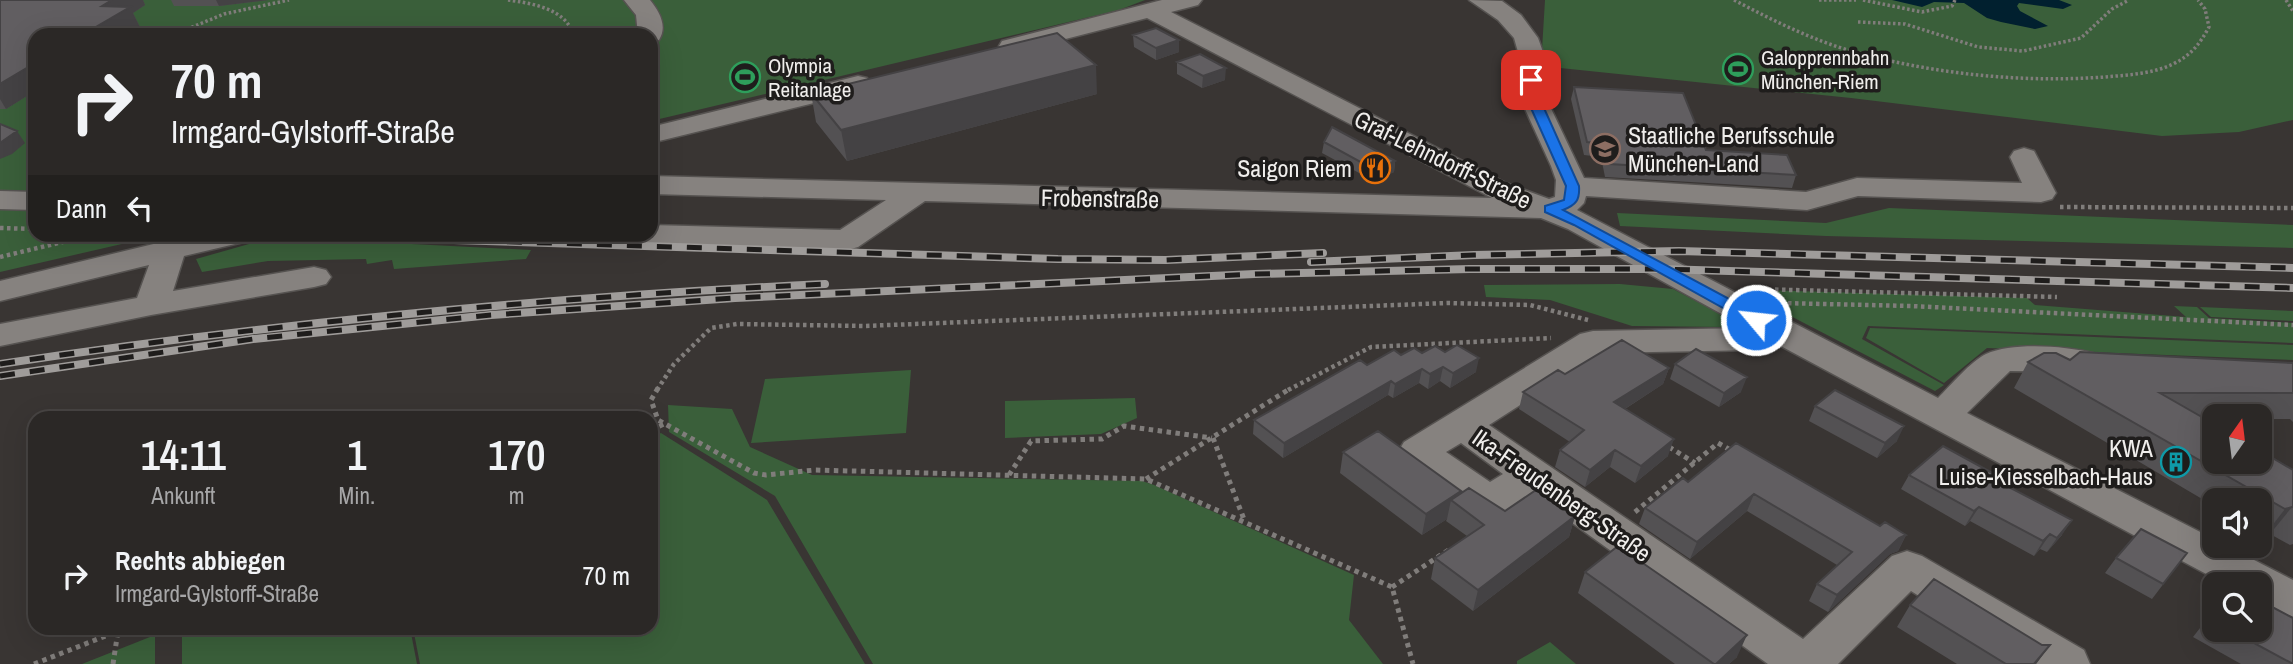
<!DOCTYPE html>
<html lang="de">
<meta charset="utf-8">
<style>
:root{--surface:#2b2826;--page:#373432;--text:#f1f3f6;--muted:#a6a6a7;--line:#474443}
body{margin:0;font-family:"Archivo Narrow",sans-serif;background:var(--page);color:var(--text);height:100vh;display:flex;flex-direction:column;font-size:26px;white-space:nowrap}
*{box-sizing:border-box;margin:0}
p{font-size:23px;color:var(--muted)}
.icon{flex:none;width:38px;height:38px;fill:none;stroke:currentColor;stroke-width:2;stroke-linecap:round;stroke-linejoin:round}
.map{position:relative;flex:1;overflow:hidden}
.panel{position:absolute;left:28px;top:411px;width:630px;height:224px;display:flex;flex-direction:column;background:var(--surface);border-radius:21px;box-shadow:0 7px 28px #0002,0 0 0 2px var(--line)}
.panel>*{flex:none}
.guide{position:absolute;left:28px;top:28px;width:630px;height:214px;border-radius:21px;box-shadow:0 7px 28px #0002,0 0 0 2px var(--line);background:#2b2826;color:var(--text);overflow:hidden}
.needle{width:46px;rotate:14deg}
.buttons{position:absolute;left:2202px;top:404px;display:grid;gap:14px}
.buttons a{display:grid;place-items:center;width:70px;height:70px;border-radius:14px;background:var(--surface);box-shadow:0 7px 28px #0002,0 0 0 2px var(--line);font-size:35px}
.pin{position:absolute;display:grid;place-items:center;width:60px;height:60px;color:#fff;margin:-30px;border-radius:14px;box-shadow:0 4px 10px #0006}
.me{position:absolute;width:77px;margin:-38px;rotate:298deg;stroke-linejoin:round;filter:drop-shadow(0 0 5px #0008)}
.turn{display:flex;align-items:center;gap:24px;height:147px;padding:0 28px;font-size:32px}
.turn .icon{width:91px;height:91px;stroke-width:2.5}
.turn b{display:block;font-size:49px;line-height:60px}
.then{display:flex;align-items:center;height:66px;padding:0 28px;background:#0003;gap:14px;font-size:26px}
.eta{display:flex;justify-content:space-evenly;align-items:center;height:119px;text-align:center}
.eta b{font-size:42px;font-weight:600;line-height:49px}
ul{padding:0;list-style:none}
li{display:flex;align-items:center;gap:21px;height:91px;padding:0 28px}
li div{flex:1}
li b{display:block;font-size:26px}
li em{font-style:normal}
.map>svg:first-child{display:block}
.green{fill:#3a5f3a}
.water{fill:#01202f}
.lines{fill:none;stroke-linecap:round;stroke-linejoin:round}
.minor-casing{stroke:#565351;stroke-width:3}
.path-far2{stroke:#807d7b;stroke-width:3.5;stroke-dasharray:2.5 2.5;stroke-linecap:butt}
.path-far1{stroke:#807d7b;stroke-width:4.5;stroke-dasharray:3.5 3.5;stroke-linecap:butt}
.path{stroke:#807d7b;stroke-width:5;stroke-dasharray:4.5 4.5;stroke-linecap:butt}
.minor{fill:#86827f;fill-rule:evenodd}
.rail-casing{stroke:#9f9c9a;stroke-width:8}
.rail{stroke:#1f1d1c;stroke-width:5;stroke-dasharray:15;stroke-linecap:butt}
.wall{fill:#535153}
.shaded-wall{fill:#444244}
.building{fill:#615e61;stroke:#444244;stroke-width:2}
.route{fill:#1a73e8;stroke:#114b97;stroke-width:2}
.labels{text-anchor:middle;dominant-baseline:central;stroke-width:7;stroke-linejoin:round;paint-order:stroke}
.far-poi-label{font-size:21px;fill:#f0eeec;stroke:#1f1d1c;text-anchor:start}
.poi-label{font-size:24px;fill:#f0eeec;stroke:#1f1d1c;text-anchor:end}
.street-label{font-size:24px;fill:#f0eeec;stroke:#1f1d1c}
</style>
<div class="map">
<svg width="2293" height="664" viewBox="0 0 2293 664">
<rect width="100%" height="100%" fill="#393533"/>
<path class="green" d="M0,0h1145l-26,10 -468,111v-86h-616v156h-35z
M1545,0h748v120l-54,12 -77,4 -311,-38 -310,-32z
M0,206l35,1v27l126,1 -161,37z
M1889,208l404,17v23l-467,-12 -206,-10 -3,-13 209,10z
M274,237l257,13 -5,9 -132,10 -2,-9 -25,4 -1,-5 -98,2 -66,11 -6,-13z
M1620,284l53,5 57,30 -3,8 -95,-1 -82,-26 -64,-3 -2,-12z
M1758,290l269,8 8,7 151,12 -12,-11 23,1 12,11 84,5v20l-425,-17 -6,13 82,46 -9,6 -160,-83 15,-2 -15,-9 -21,-1z
M2200,307l93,4v10l-82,-4z
M1870,328l423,17v15l-306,-12 -43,35 -78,-45z
M911,370l-5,63 -155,10 14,-64z
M1135,398l2,20 -36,16 -96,4v-37z
M668,405l64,4 18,38 62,28 330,6 12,4 200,90 -5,45 34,44h-510l-98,-168 -106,-64z
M661,433l106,67 98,164h-445l-7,-36h238v-191z
M205,628h205l7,36h-235v-28z
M155,635v29h-73z
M1550,642l26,22h-59v-3z"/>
<path class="water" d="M1892,0h167l13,5 -9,4 -44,-6 -2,3 3,5 28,15 -13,3 -34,-7 -14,-4 -23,-15 -30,-1 -12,5z"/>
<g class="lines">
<g class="minor-casing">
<path id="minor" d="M624,0h26c9,11 18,26 9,40l-8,2v-7h-13l-2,-20z
M1162,0h40l-4,5 -27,7 335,171 43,16 6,-2 1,-17 -5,-14 -31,-68 -2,-46 -4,-14 -16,-18 -29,-20 33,1 19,14 17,23 5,14 3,46 38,80 222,14 51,-14 165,5 -12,-26 4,-6 10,-3 10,3 22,42 -4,6 -11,3 -183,-6 -51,14 -221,-14 -2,7 -7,7 361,188c12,-12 33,-37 48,-44 27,-12 79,-8 107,-1l5,8 -5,8 -13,3 -70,-1 -43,42 247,126v7h13l66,34v37l-34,-14v-19h-34l-448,-240 -19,6 -157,3 -112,72 314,214 89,-83 15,-5 15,5 162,94 6,14h-62l-117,-73 -73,73h-70l-236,-170c-12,8 -29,24 -44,22 -19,-1 -67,-42 -84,-54l-6,-10 6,-10 176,-108 13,-3 154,-3 -179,-99 -27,-11 -616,-17 -67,46 -11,3 -196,-7 -11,-2 -4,-7h15v-9l189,5 46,-30 -235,-6v-18l841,22 -345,-180 -136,35 -9,-2 -3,-5 3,-5zM1461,443l42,31 -13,8 -44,-30z
M858,76l9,2 4,6 -4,6 -216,53v-16z
M0,191l35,1v18l-35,-1z
M195,234h57l-4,7 -64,15 -11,35 141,-24 12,3 5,7 -5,7 -12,3 -163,28 -151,31v-22l137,-26 12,-33 -149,36v-20z"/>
</g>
<path class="path-far2" d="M508,0c23,3 59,9 65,35
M1734,0c38,20 76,39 117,51 82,23 169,32 254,26 22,-2 47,-3 68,-13 17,-8 27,-20 36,-37l-4,-18 -7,-9
M1819,0h37
M1863,0l59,12 30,-6 3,-6
M2286,0l7,11
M1858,22l47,2 73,23 45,4 58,-13 31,-29 17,-9
M173,35l51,-21 65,-14"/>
<path class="path-far1" d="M2060,207l233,1
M0,228l35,1
M0,257l96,-23
M1754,289l303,8
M1781,303l130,3 382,19
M657,390l17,-26 37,-36 26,-4 127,2 583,-23 83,2 58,15
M1288,390l83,-43 180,-9"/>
<path class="path" d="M658,388l-7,12 7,20 96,53 12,2 49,-5 331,9 246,108 21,77
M651,430l13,-6
M1213,438l32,84
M1669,447l26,16
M1009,475l22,-34 71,-2 22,-13 88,12
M1146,479l145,-91
M1635,512l83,-69 14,8
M1392,587l58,-38
M34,664l92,-36
M113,664l5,-33"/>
<use href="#minor" class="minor"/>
<g class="rail-casing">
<path id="rail" d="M357,237l701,22 108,1 157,-7
M1311,262l163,-7 205,-4 614,17
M0,364c274,-41 548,-67 825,-80
M0,376l253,-37 238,-24 244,-17 520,-24 215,-5h191l632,19"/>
</g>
<use href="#rail" class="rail"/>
</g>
<path class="wall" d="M0,0h143l2,5 -12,8 7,14 -105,8v56l-29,18h-6z
M171,0h97l-49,6h-45z
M1133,35l46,5v12l-23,8 -22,-13z
M1177,62l48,18 -23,8 -25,-14z
M1574,87l132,63 90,25 -4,13 -187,-11 -4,-20 -17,-2 -13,-56z
M811,93l286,1 -250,67 -31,-39z
M1324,142l71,19 -1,11 -20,9 -52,-28z
M1422,353l54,19 -26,16 -10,-7 -12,8 -9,-6 -26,15 -5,-3 -105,63 -30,-24 1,-14 113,-55 34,-10z
M2070,360l223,3v59l-3,-3h-31v-3h-45v3h-8l87,51v74l-3,1 -20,-11 -6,2 -5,-3v-33h-45v6l-200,-118 14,-26z
M1675,364l66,28 -22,15 -49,-28z
M1669,368l-6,16 -38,25 43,47 -33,27 -25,-16 -25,20 -30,-20 5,-17 10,-8 -51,-33 4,-17z
M1815,406l82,35 -20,17 -68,-37z
M1736,443l144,83 26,9 -8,16 -8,3 -62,58 -19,-11 8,-17 20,-19 -90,-54 -57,48 -51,-35 6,-16 43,-26z
M1343,452l118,39 -1,3 45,17 70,5 -6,21 -96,74 -42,-32 4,-21 32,-22 -21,-15 1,-2 -25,16 -82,-62z
M1909,475l98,6 -2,4 57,50 -15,17 -7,-3 -6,7 -64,-35 -5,5 -64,-37z
M2187,553l-35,46 -47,-26 11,-15z
M1585,572l152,85 -8,7h-54l-97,-71z
M1910,605l132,40h8l-14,19h-79l-60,-37z
M2214,610v20h45l34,34h-52l-48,-27z"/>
<path class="shaded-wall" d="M112,0h31l2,5 -12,8 7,14 -14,8h-44l20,-29z
M216,0h52l-49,6z
M1179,40v12l-23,8v-12z
M35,63v28l-29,18 -6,-10v-15z
M1096,65l1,29 -250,67 -6,-31z
M1226,68l-1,12 -23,8 1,-12z
M17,131l8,12 -13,11 -12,5v-16z
M1395,161l-1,11 -20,9 1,-11z
M1479,358l-3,14 -26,16 3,-15z
M1443,367l-3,14 -12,8 2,-15z
M1669,368l-6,16 -54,35 5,-17z
M1422,369l-3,14 -26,15 2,-14z
M1747,377l-6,15 -22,15 5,-14z
M1391,381l-3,14 -105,63 1,-15z
M1904,426l-7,15 -20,17 8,-15z
M1674,439l-6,17 -33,27 6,-17z
M1615,450l-5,17 -25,20 5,-17z
M1461,491l-3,14 -7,-5 -4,19 -25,16 4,-21z
M1754,494l-7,17 -57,48 7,-17z
M1979,507l-9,14 -5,5 9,-15z
M2292,507l-22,27 -6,2 21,-27z
M1575,516l-6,21 -96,74 5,-21z
M2072,520l-10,15 -15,17 10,-14z
M2050,534l-10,15 -6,7 9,-15z
M1906,535l-8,16 -8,3 -62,58 9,-17 62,-57z
M1747,635l-10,22 -8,7h-13z
M2050,645l-14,19h-2z"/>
<path class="building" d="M0,0h112l-10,6 28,1 -48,28h-47v28l-35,21z
M1156,28l23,12 -23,8 -23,-13z
M1057,33l39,32 -255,65 -30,-37z
M1200,54l26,14 -23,8 -26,-14z
M1574,87l109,6 23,57 81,5 9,20 -187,-11 -5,-20 -17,-2z
M0,124l17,7 -17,12z
M1332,127l63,34 -20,9 -51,-28z
M1622,340l47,28 -55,34 60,37 -33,27 -26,-16 -25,20 -30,-20 24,-20 -61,-38 35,-22 7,4z
M1457,345l22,13 -26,15 -10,-6 -13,7 -8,-5 -27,15 -4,-3 -107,62 -30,-23 106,-60 7,5 27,-15 7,5 13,-7 8,5 13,-7 10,6z
M1696,349l51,28 -23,16 -49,-29z
M2080,352l213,11v30h-133l54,31v38h45v-12l34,20v37h-1l-7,2 -257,-147 16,-9h12l14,7z
M1835,390l69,36 -19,17 -70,-37z
M1378,431l83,60 -35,23 -83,-62z
M1736,443l144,83 5,-4 21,13 -7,3 -62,57 -20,-11 35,-32 -98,-58 -57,48 -52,-34 38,-30 5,4z
M1943,446l64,35 -4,3 69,36 -15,18 -7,-4 -7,7 -64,-34 -5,4 -65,-36z
M1469,488l36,23 31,-21 39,26 -97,74 -43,-32 49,-33 -33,-25z
M2141,529l46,24 -24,31 -47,-26z
M1618,546l129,89 -31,29h-2l-129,-92z
M1934,579l108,66h8l-16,19h-28l-96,-59z
M2259,600l34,18v46l-63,-34h29z
M2214,611v10l-6,-3z"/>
<path class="route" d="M1531,77l6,3 2,17 40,89c1,14 -3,19 -16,24l198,106 2,4 -2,3h-11l-176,-98 -29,-13v-6l19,-6 2,-14 -40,-89 -1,-17z"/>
<defs>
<g id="stadium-ring" transform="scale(1.575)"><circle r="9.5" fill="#1f1d1c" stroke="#2e9e5b" stroke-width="1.5"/><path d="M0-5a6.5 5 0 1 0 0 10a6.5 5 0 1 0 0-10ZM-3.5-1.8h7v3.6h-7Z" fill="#2e9e5b"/></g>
<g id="school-ring" transform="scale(1.575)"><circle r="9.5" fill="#1f1d1c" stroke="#8d6e63" stroke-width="1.5"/><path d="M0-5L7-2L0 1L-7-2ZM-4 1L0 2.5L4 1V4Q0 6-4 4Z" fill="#8d6e63"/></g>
<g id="restaurant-ring" transform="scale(1.575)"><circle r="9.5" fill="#1f1d1c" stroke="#e8710a" stroke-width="1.5"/><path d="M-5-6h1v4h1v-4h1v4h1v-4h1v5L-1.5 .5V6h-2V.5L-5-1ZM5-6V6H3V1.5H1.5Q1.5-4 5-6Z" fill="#e8710a"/></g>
<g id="building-ring" transform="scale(1.575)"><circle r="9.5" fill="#1f1d1c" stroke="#0f9aa8" stroke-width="1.5"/><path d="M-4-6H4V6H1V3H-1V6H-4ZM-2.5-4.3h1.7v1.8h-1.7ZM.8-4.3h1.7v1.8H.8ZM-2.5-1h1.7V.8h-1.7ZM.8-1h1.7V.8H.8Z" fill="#0f9aa8"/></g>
</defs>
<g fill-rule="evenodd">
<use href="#stadium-ring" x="1738" y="69"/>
<use href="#stadium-ring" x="745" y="77"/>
<use href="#school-ring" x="1605" y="149"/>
<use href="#restaurant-ring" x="1375" y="168"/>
<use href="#building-ring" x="2176" y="462"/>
</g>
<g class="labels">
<g class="far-poi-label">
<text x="1761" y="57">Galopprennbahn<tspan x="1761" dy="24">München-Riem</tspan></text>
<text x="768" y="65">Olympia<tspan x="768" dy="24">Reitanlage</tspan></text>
</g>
<g class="poi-label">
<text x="1628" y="135" text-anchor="start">Staatliche Berufsschule<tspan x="1628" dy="28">München-Land</tspan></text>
<text x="1352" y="168">Saigon Riem</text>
<text x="2153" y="448">KWA<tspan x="2153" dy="28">Luise-Kiesselbach-Haus</tspan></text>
</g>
<g class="street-label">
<text transform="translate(1443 159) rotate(26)">Graf-Lehndorff-Straße</text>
<text transform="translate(1100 198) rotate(1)">Frobenstraße</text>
<text transform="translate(1562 495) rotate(35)">Ika-Freudenberg-Straße</text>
</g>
</g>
</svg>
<div class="buttons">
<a><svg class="needle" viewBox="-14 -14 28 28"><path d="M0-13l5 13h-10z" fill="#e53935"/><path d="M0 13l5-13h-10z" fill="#a6a6a7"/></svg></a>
<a><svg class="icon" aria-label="sound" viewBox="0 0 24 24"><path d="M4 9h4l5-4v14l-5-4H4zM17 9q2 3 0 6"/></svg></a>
<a><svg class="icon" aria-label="search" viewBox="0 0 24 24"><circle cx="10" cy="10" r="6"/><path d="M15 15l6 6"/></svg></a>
</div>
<div class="pin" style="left:1531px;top:80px;background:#d93025"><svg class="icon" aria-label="arrive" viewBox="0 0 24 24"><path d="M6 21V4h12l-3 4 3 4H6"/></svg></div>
<svg class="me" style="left:1756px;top:320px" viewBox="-20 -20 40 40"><circle r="17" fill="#1a73e8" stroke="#fff" stroke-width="3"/><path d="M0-11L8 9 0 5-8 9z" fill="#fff"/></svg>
<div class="guide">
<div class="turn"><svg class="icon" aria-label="right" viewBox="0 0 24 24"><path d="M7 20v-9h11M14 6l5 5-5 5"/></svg><div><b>70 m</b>Irmgard-Gylstorff-Straße</div></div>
<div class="then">Dann<svg class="icon" aria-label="left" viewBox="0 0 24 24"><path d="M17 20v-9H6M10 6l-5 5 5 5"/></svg></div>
</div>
<section class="panel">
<div class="eta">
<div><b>14:11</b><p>Ankunft</p></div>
<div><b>1</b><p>Min.</p></div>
<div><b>170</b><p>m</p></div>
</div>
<ul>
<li><svg class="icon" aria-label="right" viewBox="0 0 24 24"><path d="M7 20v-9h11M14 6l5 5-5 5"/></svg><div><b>Rechts abbiegen</b><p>Irmgard-Gylstorff-Straße</p></div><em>70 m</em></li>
</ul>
</section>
</div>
